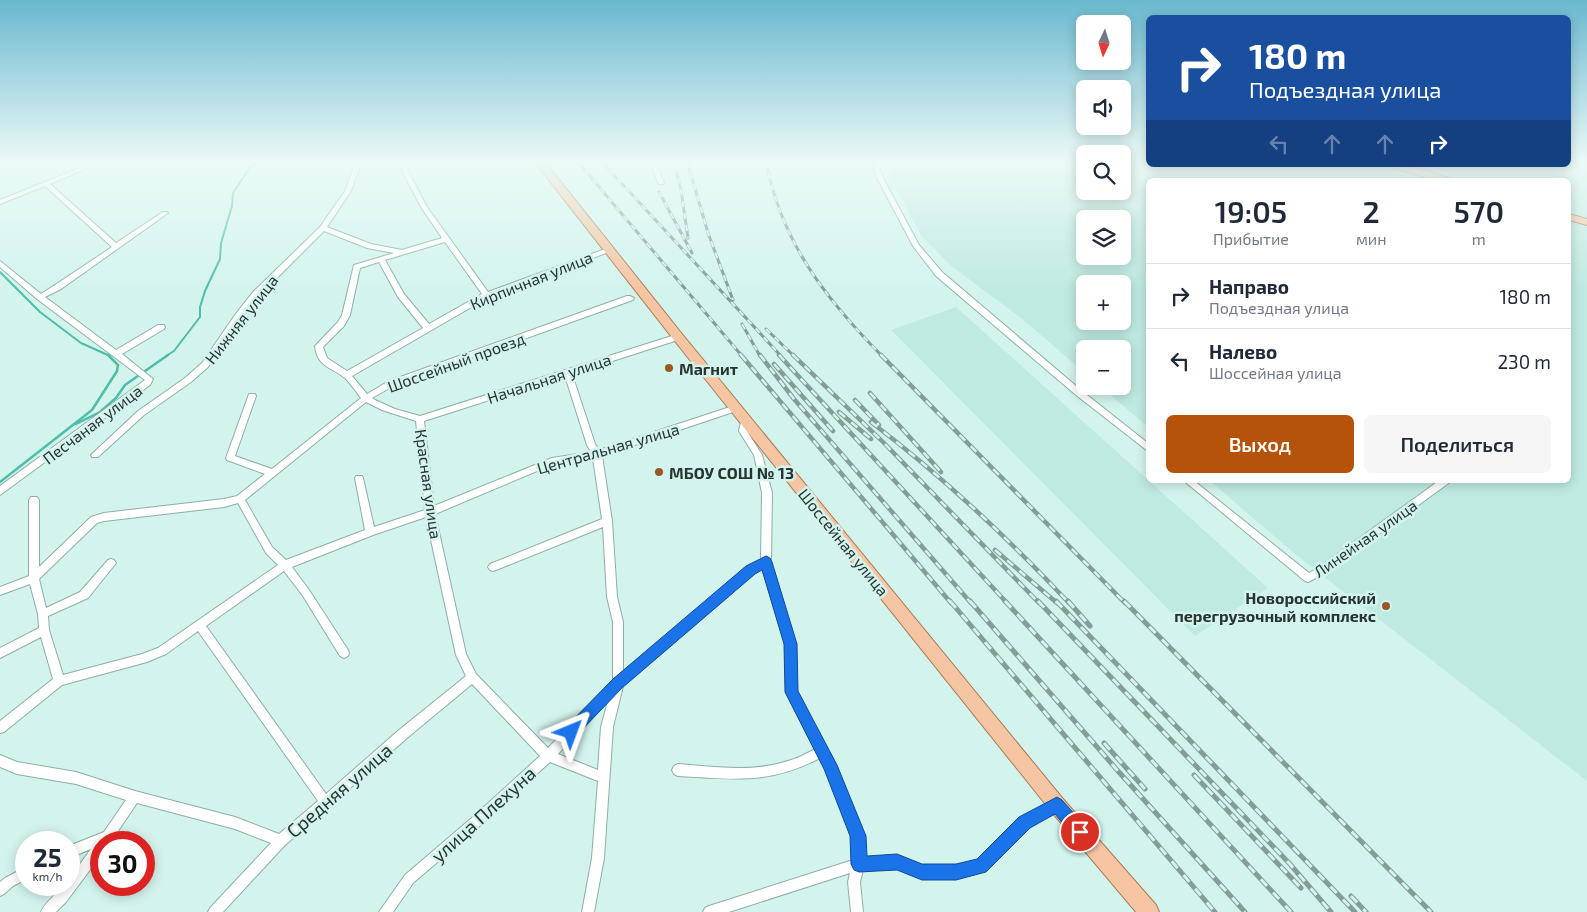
<!DOCTYPE html>
<html lang="ru">
<meta charset="utf-8">
<style>
:root{--surface:#fff;--page:#f6f6f7;--text:#1f2937;--muted:#747a83;--line:#e0e1e3;--accent:#b45309}
body{margin:0;font-family:"Exo 2",sans-serif;background:var(--page);color:var(--text);height:100vh;display:flex;flex-direction:column;font-size:19px;white-space:nowrap}
*{box-sizing:border-box;margin:0}
p{font-size:16px;color:var(--muted)}
.icon{flex:none;width:28px;height:28px;fill:none;stroke:currentColor;stroke-width:2;stroke-linecap:round;stroke-linejoin:round}
.map{position:relative;flex:1;overflow:hidden}
.details{position:absolute;left:1146px;top:178px;width:425px;height:305px;display:flex;flex-direction:column;background:var(--surface);border-radius:8px;box-shadow:0 2px 12px #0003}
.details>*{flex:none}
.banner{position:absolute;left:1146px;top:15px;width:425px;height:152px;border-radius:8px;box-shadow:0 2px 12px #0003;background:#1a4fa0;color:#fff;overflow:hidden}
.needle{width:32px;rotate:184deg}
.fabs{position:absolute;left:1076px;top:15px;display:grid;gap:10px}
.fabs a{display:grid;place-items:center;width:55px;height:55px;border-radius:8px;background:var(--surface);box-shadow:0 2px 12px #0003;font-size:25px}
.speed{position:absolute;left:15px;top:831px;display:flex;gap:10px;font-size:25px;font-weight:700;text-align:center}
.speed>*{display:grid;place-content:center;width:65px;height:65px;border-radius:50%;background:var(--surface);box-shadow:0 2px 12px #0003;line-height:1}
.speed small{font-size:12px;font-weight:400}
.speed .limit{border:8px solid #d22;background:#fff;color:#111}
.pin{position:absolute;display:grid;place-items:center;width:42px;height:42px;color:#fff;margin:-21px;border:2px solid #fff;border-radius:50%;box-shadow:0 1px 5px #0007}
.me{position:absolute;width:55px;margin:-28px;rotate:44deg;stroke-linejoin:round;filter:drop-shadow(0 0 4px #0008)}
.turn{display:flex;align-items:center;gap:18px;height:105px;padding:0 20px;font-size:22px}
.turn .icon{width:65px;height:65px;stroke-width:2.5}
.turn b{display:block;font-size:35px;line-height:42px}
.lanes{display:flex;align-items:center;height:48px;padding:0 20px;background:#0003;justify-content:center;gap:25px;direction:ltr}
.lanes .off{opacity:.35}
.eta{display:flex;justify-content:space-evenly;align-items:center;height:85px;text-align:center}
.eta b{font-size:30px;font-weight:600;line-height:35px}
.action{display:flex;gap:10px;margin-top:auto;padding:10px 20px}
.action a{flex:1;height:58px;border-radius:8px;background:var(--accent);color:#fff;font-size:20px;font-weight:600;line-height:58px;text-align:center}
.action a+a{background:var(--page);color:var(--text)}
ul{padding:0;list-style:none}
li{display:flex;align-items:center;gap:15px;height:65px;padding:0 20px;border-top:1px solid var(--line)}
li div{flex:1}
li b{display:block;font-size:19px}
li em{font-style:normal}
.map>svg:first-child{display:block}
.built{fill:#bfeae1;fill-rule:evenodd}
.lines{fill:none;stroke-linecap:round;stroke-linejoin:round}
.stream-far1{stroke:#4ebdaa;stroke-width:2}
.stream{stroke:#4ebdaa;stroke-width:2.5}
.street-casing{stroke:#8eaea7;stroke-width:2}
.primary-casing{stroke:#aa7a53;stroke-width:2}
.street{fill:#fff;fill-rule:evenodd}
.primary{fill:#f6c5a3;fill-rule:evenodd}
.rail-far2-casing{stroke:#859d97;stroke-width:3}
.rail-far1-casing{stroke:#859d97;stroke-width:4.5}
.rail-casing{stroke:#859d97;stroke-width:5}
.rail-far2{stroke:#d3f4ed;stroke-width:2;stroke-dasharray:6;stroke-linecap:butt}
.rail-far1{stroke:#d3f4ed;stroke-width:2.5;stroke-dasharray:8;stroke-linecap:butt}
.rail{stroke:#d3f4ed;stroke-width:3;stroke-dasharray:9;stroke-linecap:butt}
.route{fill:#1a73e8;stroke:#114b97}
.poi-dot{fill:#995824;stroke:#d3f4ed;stroke-width:2}
.labels{text-anchor:middle;dominant-baseline:central;stroke-width:5;stroke-linejoin:round;paint-order:stroke}
.street-label{font-size:16px;fill:#273431;stroke:#d3f4ed}
.poi-label{font-size:16px;font-weight:bold;fill:#273431;stroke:#d3f4ed;text-anchor:start}
.near-street-label{font-size:19px;fill:#273431;stroke:#d3f4ed}
</style>
<div class="map">
<svg width="1587" height="912" viewBox="0 0 1587 912">
<rect width="100%" height="100%" fill="#d3f4ed"/>
<path class="built" d="M898,161h187v30h37l1,-30h26v4h420v-4h18v620l-292,-227 -86,-74h360v-300h-420v248l-49,-42h22v-37h-37v24l-64,-55 -71,-53 -28,-28 -33,-62zM1085,219h37v37h-37zM1085,284h37v37h-37z
M956,307l312,281 -73,48 -304,-306z"/>
<g class="lines">
<path class="stream-far1" d="M0,272l40,40 41,31 29,13
M166,356l8,-5 26,-34v-10l5,-16 15,-32 1,-16 11,-37 1,-13 18,-27 7,-5"/>
<path class="stream" d="M76,424l24,-12 16,-14 9,-13 43,-30
M0,482l92,-72 25,-39 1,-6 -10,-10"/>
<g class="street-casing">
<path id="street" d="M97,161h7l-54,23 66,59 47,-31h4l1,1 -107,76 -16,8 71,53 42,-25h6l1,2 -1,2 -42,25 31,25 -3,6 -150,110v-9l145,-106 -108,-81 -37,-32v-6l41,33 14,-9 57,-38 -67,-61 -45,18v-4z
M356,161h6l-11,30 -24,36 44,17 31,6 40,-12 -21,-31 -19,-36 2,-5 19,-5h8l-1,1 -21,6 -1,3 19,36 61,85 120,-44h2l4,2 -125,47 -137,79 15,18 22,-13 238,-85h3l4,2 -1,2 -238,85 -23,13 3,2 20,9 25,7 258,-82 3,1 1,2 -1,2 -109,35 23,70 4,6 137,-45 4,3 -1,2 -137,46 10,65 5,76 6,25v50l125,-105 13,-7 1,-67 -8,-38 -15,-24 3,-14h6l1,2 -2,12 15,24 10,38 -1,69 24,82 1,47 40,74 28,71 1,22 32,-2 25,10h34l22,-5 43,-42 36,-20 4,2 2,4 -2,4 -32,18 -44,43 -29,8h-34l-25,-10 -34,2 -3,12 3,30h-12l-3,-30 2,-9 -121,39h-26l2,-4 4,-2 144,-46 -1,-24 -26,-68 -6,-10c-52,27 -86,21 -142,18l-4,-2 -2,-4 2,-4 4,-2c37,3 76,9 113,-4 8,-2 16,-7 24,-11l-29,-57 -1,-48 -22,-76 -9,5 -131,113 -10,41 -9,131 -10,54h-12l10,-54 6,-77 -48,-19 -68,62 -69,59 -20,29h-14l26,-37 69,-59 66,-60 -68,-72 -65,54 -76,67 -1,2 -45,38 -62,67h-15l2,-4 61,-65 -36,-14 -98,-26 -25,37 -5,2h-6v13l-35,47 -10,10h-15c4,-10 16,-18 23,-27h5v-6l22,-30 -22,9v-12l35,-14 22,-32 -50,-16 -59,-10 -17,-7v-12l17,7 59,10 59,19 100,26 44,17 39,-33 -120,-170 -32,23 -19,8 -85,23 -58,47 -4,1v-12l53,-42 -12,-42 -41,21v-10l39,-20 -1,-14 -8,-30 -30,11v-8l29,-11v-76l2,-3h6l2,3v67l52,-50 13,-4 120,-14 13,-3 28,-22 -38,-14 -1,-2 23,-64h6l1,2 -21,60 37,13 89,-71c-5,-6 -9,-13 -15,-19 -13,-12 -29,-11 -31,-33l23,-24 4,-7 12,-50 40,-12 -27,-5 -43,-17 -65,65 -18,23 -33,48 -17,15 -47,33 -46,42h-6l-1,-2 47,-44 47,-33 17,-15 33,-48 18,-23 67,-65 25,-36zM445,242l37,52 -53,30 -25,-30 -19,-34zM379,262l19,35 25,31 -76,43 -20,-13 -4,-11 21,-21 6,-11 10,-47zM565,376l22,69 4,7 -39,6 -118,48 -10,-85zM366,402l16,8 34,11 9,89 -51,17 -11,-49 -1,-2h-6l-1,2 10,52 -79,30 -14,-13 -27,-47zM593,458l9,61 -112,45 -2,3 2,3 3,1 3,-1 107,-43 4,70 6,25v59l-65,67 -72,-74 -10,-20 -31,-140 121,-51zM238,503l28,50 12,12 -120,83 -16,6 -79,21 -14,-45 -1,-14 40,-18 28,-35 -2,-3 -3,-1 -3,1 -28,32 -34,16 -7,-29 58,-56 7,-2 120,-14zM426,517l30,138 10,21 -67,54 -73,64 -120,-168 78,-55 19,25 37,60 4,2 4,-2 1,-3 -1,-3 -39,-60 -17,-23 81,-32zM608,701l-7,26 -3,43 -40,-16z
M650,161h6l8,22 -1,1h-4l-1,-1z
M877,161h6l-3,3v6l3,8 36,67 23,27 140,119 67,53v8l-73,-57 -140,-119 -23,-30 -36,-68 -3,-8v-6z
M1183,480h10l116,93 9,-5 122,-88h11l-1,2 -126,92 -16,8 -3,-1z
M26,867v12l-13,7 -9,8 -4,2v-14l5,-4z"/>
</g>
<g class="primary-casing">
<path id="primary" d="M534,161h10l138,173 381,465 93,106 3,7h-23l-85,-101 -377,-471z
M1390,165h16l43,13 1,2h-16l-43,-13z
M1569,214l18,5v6l-18,-5z"/>
</g>
<use href="#street" class="street"/>
<use href="#primary" class="primary"/>
<g class="rail-far2-casing">
<path id="rail-far2" d="M577,161l165,195
M601,161l180,195
M687,161l21,72 25,67
M766,161c15,81 60,138 116,195
M675,166l6,24 7,48
M659,192l33,61
M742,324l18,32
M766,329l28,27"/>
</g>
<g class="rail-far1-casing">
<path id="rail-far1" d="M741,355l210,248
M760,355l34,44 177,204
M779,355l228,248
M793,355l91,88 155,160
M881,355l244,248
M774,364l59,67
M870,393l71,79
M855,400l24,25
M839,412l32,27
M871,422c71,54 137,116 198,181
M995,550l62,53"/>
</g>
<g class="rail-casing">
<path id="rail" d="M950,601l265,311
M970,601l148,170 127,141
M1005,601l286,311
M1038,601l251,262 42,49
M1056,601l299,311
M1068,601l22,25
M1124,601l307,311
M1104,743l41,46
M1194,775l107,113
M1351,896l15,16"/>
</g>
<use href="#rail-far2" class="rail-far2"/>
<use href="#rail-far1" class="rail-far1"/>
<use href="#rail" class="rail"/>
</g>
<linearGradient id="sky" x2="0" y2="1"><stop stop-color="#6ab8cf"/><stop offset="0.56" stop-color="#ebfaf7"/><stop offset="1" stop-color="#ebfaf7" stop-opacity="0"/></linearGradient>
<rect width="1587" height="288" fill="url(#sky)"/>
<path class="route" d="M766,556l4,2 2,4 25,82 1,47 39,74 29,71 1,20 30,-2 25,10h34l21,-5 42,-42 38,-20 5,3 23,26 3,6 -3,5 -5,2 -6,-2 -19,-23 -25,14 -44,44 -30,8h-34l-25,-10 -38,2 -5,-2 -3,-6 -1,-28 -26,-67 -39,-77 -1,-48 -22,-74 -7,4 -133,114 -46,48 -5,2 -5,-2 -2,-4 2,-5 47,-48 133,-113z"/>
<g class="poi-dot">
<circle cx="669" cy="368" r="5"/>
<circle cx="659" cy="472" r="5"/>
<circle cx="1386" cy="606" r="5"/>
</g>
<g class="labels">
<g class="street-label">
<text transform="translate(531 280) rotate(-22)">Кирпичная улица</text>
<text transform="translate(241 319) rotate(-52)">Нижняя улица</text>
<text transform="translate(456 362) rotate(-20)">Шоссейный проезд</text>
<text transform="translate(549 378) rotate(-18)">Начальная улица</text>
<text transform="translate(92 424) rotate(-37)">Песчаная улица</text>
<text transform="translate(608 448) rotate(-16)">Центральная улица</text>
<text transform="translate(429 484) rotate(82)">Красная улица</text>
<text transform="translate(1365 538) rotate(-35)">Линейная улица</text>
<text transform="translate(844 542) rotate(51)">Шоссейная улица</text>
</g>
<g class="poi-label">
<text x="679" y="368">Магнит</text>
<text x="669" y="472">МБОУ СОШ № 13</text>
<text x="1376" y="597" text-anchor="end">Новороссийский<tspan x="1376" dy="18">перегрузочный комплекс</tspan></text>
</g>
<g class="near-street-label">
<text transform="translate(339 790) rotate(-41)">Средняя улица</text>
<text transform="translate(483 814) rotate(-42)">улица Плехуна</text>
</g>
</g>
</svg>
<div class="fabs">
<a><svg class="needle" viewBox="-14 -14 28 28"><path d="M0-13l5 13h-10z" fill="#e53935"/><path d="M0 13l5-13h-10z" fill="#747a83"/></svg></a>
<a><svg class="icon" aria-label="sound" viewBox="0 0 24 24"><path d="M4 9h4l5-4v14l-5-4H4zM17 9q2 3 0 6"/></svg></a>
<a><svg class="icon" aria-label="search" viewBox="0 0 24 24"><circle cx="10" cy="10" r="6"/><path d="M15 15l6 6"/></svg></a>
<a><svg class="icon" aria-label="layers" viewBox="0 0 24 24"><path d="M12 4l9 5-9 5-9-5zM3 14l9 5 9-5"/></svg></a>
<a>+</a>
<a>−</a>
</div>
<div class="speed"><div>25<small>km/h</small></div><div class="limit">30</div></div>
<div class="pin" style="left:1080px;top:832px;background:#d93025"><svg class="icon" aria-label="arrive" viewBox="0 0 24 24"><path d="M6 21V4h12l-3 4 3 4H6"/></svg></div>
<svg class="me" style="left:571px;top:732px" viewBox="-20 -20 40 40"><path d="M0-17L14 15 0 8-14 15z" fill="#1a73e8" stroke="#fff" stroke-width="4"/></svg>
<div class="banner">
<div class="turn"><svg class="icon" aria-label="right" viewBox="0 0 24 24"><path d="M7 20v-9h11M14 6l5 5-5 5"/></svg><div><b>180 m</b>Подъездная улица</div></div>
<div class="lanes"><svg class="icon off" aria-label="left" viewBox="0 0 24 24"><path d="M17 20v-9H6M10 6l-5 5 5 5"/></svg><svg class="icon off" aria-label="ahead" viewBox="0 0 24 24"><path d="M12 20V5M6 11l6-6 6 6"/></svg><svg class="icon off" aria-label="ahead" viewBox="0 0 24 24"><path d="M12 20V5M6 11l6-6 6 6"/></svg><svg class="icon" aria-label="right" viewBox="0 0 24 24"><path d="M7 20v-9h11M14 6l5 5-5 5"/></svg></div>
</div>
<section class="details">
<div class="eta">
<div><b>19:05</b><p>Прибытие</p></div>
<div><b>2</b><p>мин</p></div>
<div><b>570</b><p>m</p></div>
</div>
<ul>
<li><svg class="icon" aria-label="right" viewBox="0 0 24 24"><path d="M7 20v-9h11M14 6l5 5-5 5"/></svg><div><b>Направо</b><p>Подъездная улица</p></div><em>180 m</em></li>
<li><svg class="icon" aria-label="left" viewBox="0 0 24 24"><path d="M17 20v-9H6M10 6l-5 5 5 5"/></svg><div><b>Налево</b><p>Шоссейная улица</p></div><em>230 m</em></li>
</ul>
<div class="action"><a>Выход</a><a>Поделиться</a></div>
</section>
</div>
